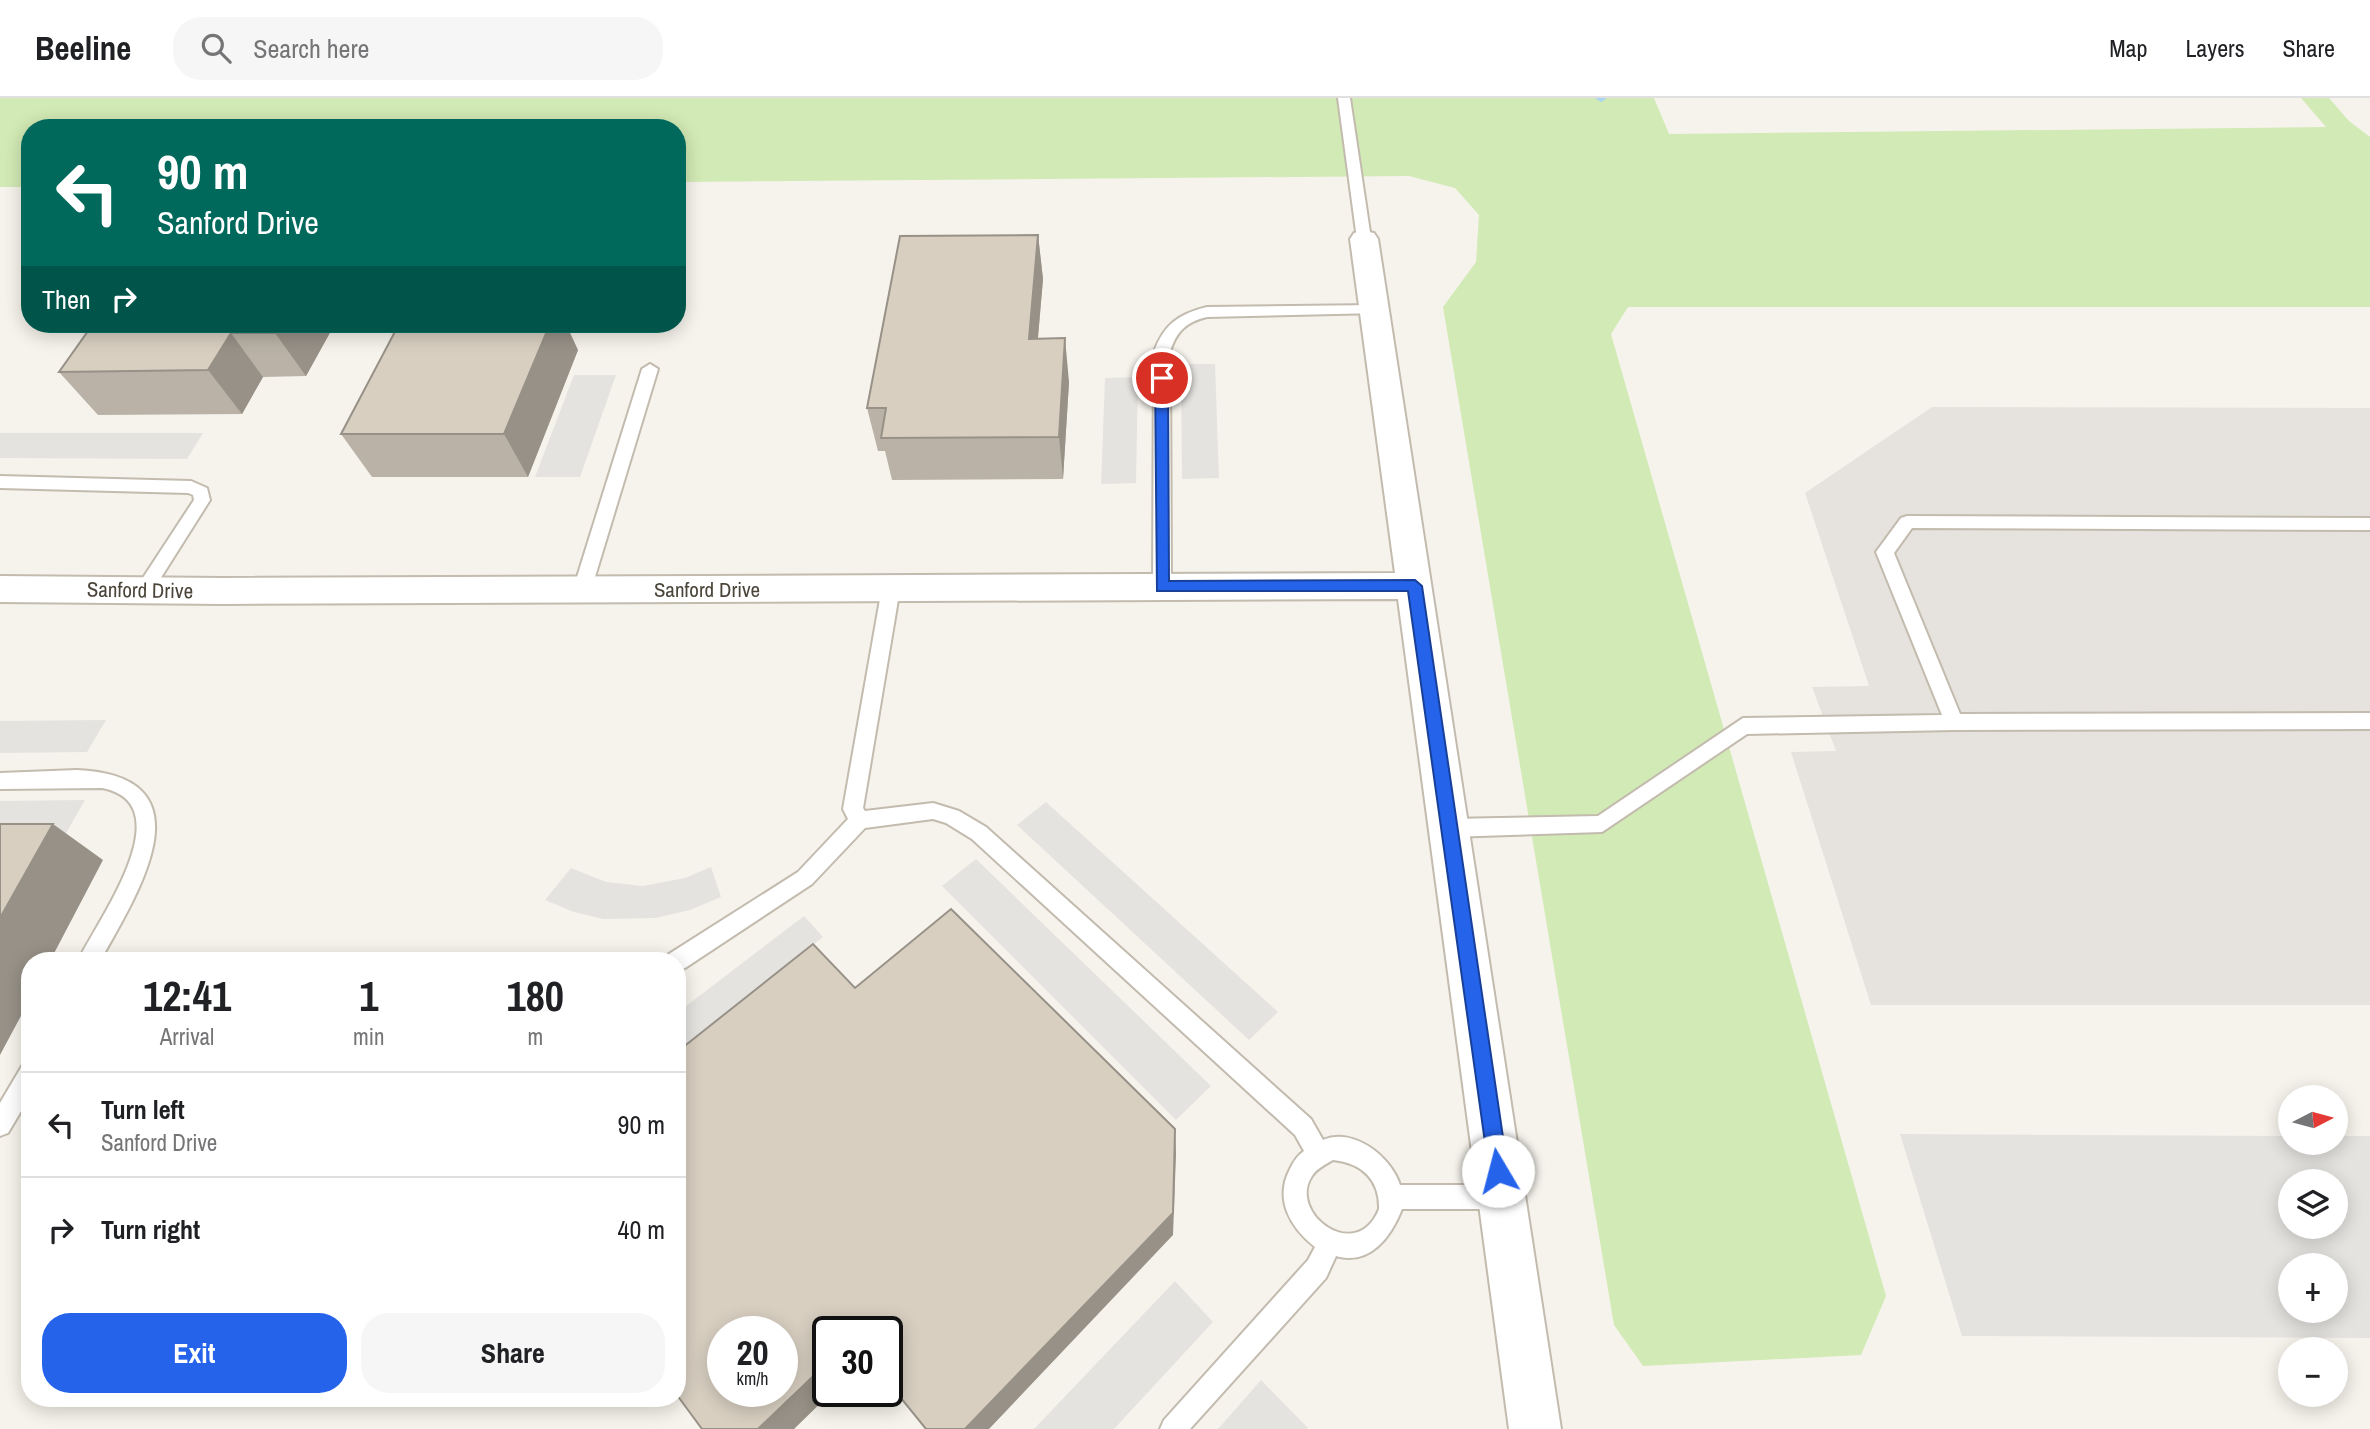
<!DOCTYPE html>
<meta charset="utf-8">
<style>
:root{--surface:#fff;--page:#f6f6f6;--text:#202124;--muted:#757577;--line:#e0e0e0;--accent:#2563eb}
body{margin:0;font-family:"Archivo Narrow",sans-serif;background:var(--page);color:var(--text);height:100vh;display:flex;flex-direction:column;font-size:26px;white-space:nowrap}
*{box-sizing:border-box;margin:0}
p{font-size:23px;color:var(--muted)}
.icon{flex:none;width:38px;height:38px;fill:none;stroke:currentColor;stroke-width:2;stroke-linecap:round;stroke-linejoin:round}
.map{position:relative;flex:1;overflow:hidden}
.panel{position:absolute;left:21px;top:854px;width:665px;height:455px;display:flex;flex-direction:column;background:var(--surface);border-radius:28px;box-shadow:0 4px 18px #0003}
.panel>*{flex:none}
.hud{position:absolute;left:21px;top:21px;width:665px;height:214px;border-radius:28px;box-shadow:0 4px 18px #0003;background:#00695c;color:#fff;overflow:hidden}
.needle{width:46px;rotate:84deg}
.fabs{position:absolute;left:2278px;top:987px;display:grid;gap:14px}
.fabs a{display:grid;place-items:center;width:70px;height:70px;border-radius:50%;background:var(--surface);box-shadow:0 4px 18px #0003;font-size:35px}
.speed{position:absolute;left:707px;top:1218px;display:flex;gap:14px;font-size:35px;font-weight:700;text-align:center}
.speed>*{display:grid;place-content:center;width:91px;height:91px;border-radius:50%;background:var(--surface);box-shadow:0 4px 18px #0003;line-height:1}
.speed small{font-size:18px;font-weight:400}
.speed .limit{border:4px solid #111;border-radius:10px;background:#fff;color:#111}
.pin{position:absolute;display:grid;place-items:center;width:60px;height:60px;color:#fff;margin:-30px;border:4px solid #fff;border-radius:50%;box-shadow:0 2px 7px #0007}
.me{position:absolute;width:77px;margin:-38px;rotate:352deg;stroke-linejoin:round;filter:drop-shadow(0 0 5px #0008)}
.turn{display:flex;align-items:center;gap:24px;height:147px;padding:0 21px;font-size:32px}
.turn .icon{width:91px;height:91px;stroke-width:2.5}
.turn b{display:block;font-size:49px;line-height:60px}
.then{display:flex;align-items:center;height:66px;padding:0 21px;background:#0003;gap:14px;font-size:26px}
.eta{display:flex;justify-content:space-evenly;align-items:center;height:119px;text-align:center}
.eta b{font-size:42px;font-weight:800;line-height:49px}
.primary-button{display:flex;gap:14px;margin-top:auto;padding:14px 21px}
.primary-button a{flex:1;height:80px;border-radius:28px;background:var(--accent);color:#fff;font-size:28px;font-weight:800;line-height:80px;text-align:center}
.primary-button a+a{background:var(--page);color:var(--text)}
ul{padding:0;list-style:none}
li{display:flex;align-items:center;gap:21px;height:105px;padding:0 21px;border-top:2px solid var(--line)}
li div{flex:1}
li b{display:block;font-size:26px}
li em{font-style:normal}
header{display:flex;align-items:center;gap:42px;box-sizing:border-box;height:98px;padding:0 35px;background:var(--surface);border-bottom:2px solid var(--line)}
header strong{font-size:33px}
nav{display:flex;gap:38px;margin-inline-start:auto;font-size:24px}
.search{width:490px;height:63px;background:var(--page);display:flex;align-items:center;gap:18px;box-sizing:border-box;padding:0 24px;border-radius:28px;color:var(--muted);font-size:26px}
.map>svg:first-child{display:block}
.industrial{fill:#e6e2dd}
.green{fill:#d2eab5}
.parking{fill:#e5e3e0;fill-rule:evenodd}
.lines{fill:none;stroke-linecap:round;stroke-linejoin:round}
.stream{fill:#a9d4f2;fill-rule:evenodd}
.lane-casing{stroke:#c2bbae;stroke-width:4}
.street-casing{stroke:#c2bbae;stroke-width:4}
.lane{fill:#fff;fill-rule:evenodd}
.street{fill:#fff;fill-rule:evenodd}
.wall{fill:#bab2a6}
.shaded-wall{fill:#979187}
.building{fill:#d8cfc1;stroke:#979187;stroke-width:2;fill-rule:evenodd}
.route{fill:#2563eb;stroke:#184099;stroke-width:2}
.labels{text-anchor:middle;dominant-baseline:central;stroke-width:5;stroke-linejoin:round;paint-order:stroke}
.street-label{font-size:21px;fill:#4b4439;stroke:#fff}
</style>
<header>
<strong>Beeline</strong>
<div class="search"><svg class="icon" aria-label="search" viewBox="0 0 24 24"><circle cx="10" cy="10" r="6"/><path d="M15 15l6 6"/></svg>Search here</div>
<nav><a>Map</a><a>Layers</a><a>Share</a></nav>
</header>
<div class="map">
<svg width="2370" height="1331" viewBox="0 0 2370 1331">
<rect width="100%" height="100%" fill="#f6f3ec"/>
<path class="industrial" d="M1932,309l438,1v597h-499l-80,-253 45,-1 -24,-64 57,-1 -64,-193z"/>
<path class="green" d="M0,0h1654l15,36 657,-7 -25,-29h28l20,23 21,16v170h-742l-17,27 275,962 -25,59 -218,11 -29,-41 -171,-1018 33,-45 3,-47 -24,-27 -46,-12 -732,6v-54h-647v59h-30z"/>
<path class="parking" d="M1181,266h34l4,114 -37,1z
M574,277h42l-36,102h-45z
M1138,279l-2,106 -35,1 4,-106z
M0,335h203l-16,26 -187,-1z
M106,622l-19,32 -87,1v-32z
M85,702l-24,42 -61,1v-42z
M1046,704l232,210 -29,28 -232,-215z
M976,761l235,227 -35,34 -234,-234z
M711,769l10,30 -31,13 -34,8 -53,1 -29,-7 -29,-12 26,-32 35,14 37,4 42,-8z
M804,818l19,21 -146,114v-38z
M1900,1036l391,2v7h45v-7h34v202l-408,-2zM2291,1083h45v46h-45zM2291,1167h45v46h-45z
M1175,1183l38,41 -99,107h-80z
M1261,1282l47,48 -1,1h-89z"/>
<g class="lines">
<path class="stream" d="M1595,0h10l1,1 -5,3z"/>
<g class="lane-casing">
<path id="lane" d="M1338,0h12l21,141 -7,4 -7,-4z
M1375,207l7,5 -2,3 -173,4c-21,5 -31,15 -37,35l1,235 -3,5h-12l-3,-5 1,-235c10,-28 25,-38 53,-45z
M650,266l8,5 -67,221 -3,5h-12l-3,-5 69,-221z
M0,378l191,5 16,7 3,12 -60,95h-12l-3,-5 59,-90 -1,-5 -5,-2 -188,-5z
M1907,418l463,2v12l-458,-2 -18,25 66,161 410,-1v16l-416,1 -207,4 -145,98 -153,5 -7,-3 -3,-6 3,-6 7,-3 149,-3 145,-98 199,-3 -66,-163 25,-34z
M891,483l6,2 3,5 -37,220 2,3 68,-8 26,8 27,16 325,292 12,21c31,-13 68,17 77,45h102l8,4 4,8 -4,8 -8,4h-100c-11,28 -32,57 -66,47l-10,22 -136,151h-30l4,-9 144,-160 7,-13c-25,-20 -41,-48 -25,-78 4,-8 7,-13 14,-18l-9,-16 -323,-296 -26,-16 -13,-4 -68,9 -53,56 -127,84 -8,3v-10h-11l3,-7 129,-82 50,-53 -5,-10 39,-221 3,-5zM1333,1062c29,3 47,20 46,49 -22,56 -92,4 -67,-33 4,-7 14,-12 21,-16z
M77,672c136,6 61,123 23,191h-22c17,-37 107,-157 24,-173l-102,1v-16z
M30,965v33l-22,37 -8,3v-33l22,-37z"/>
</g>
<g class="street-casing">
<path id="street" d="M1364,133l10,2 4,6 183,1190h-52l-111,-830 -1175,5 -223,-2v-26l223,2 1172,-5 -45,-334 4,-6z"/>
</g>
<use href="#lane" class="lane"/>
<use href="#street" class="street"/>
</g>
<path class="wall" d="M1038,137l5,44 -5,59 31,44 -6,97 -171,1 -7,-29h-7l-11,-43z
M93,226h236l3,5 -26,47 -43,1 -21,37 -144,1 -39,-43z
M578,252l-50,127h-156l-31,-43z"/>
<path class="shaded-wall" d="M1038,137l5,44 -9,103 -5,-43z
M280,226h49l3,5 -26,47 -31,-43z
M550,226h16l12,26 -50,127 -24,-43z
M231,235l32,44 -21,37 -34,-44z
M1065,240l4,44 -6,97 -4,-42z
M53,726l50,36 -53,101h-20v38l-30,56v-137z
M1175,1031l1,25 -3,81 -184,194h-24z
M828,1264v29h5l-39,38h-36z"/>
<path class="building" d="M1038,137l-9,104 36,-1 -6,99 -178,1 5,-30h-19l33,-172z
M93,226h187l-5,9h-44l-23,37 -149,2z
M399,226h151l-46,110h-163z
M0,726h53l-53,94z
M951,811l224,220 -2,84 -208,216h-39l-39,-48v-49h-59v30l-70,67h-56l-25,-34v-343l136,-108 42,44zM723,1234h59v59h-59z"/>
<path class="route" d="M1162,276l6,4 1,203 246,-1 7,6 86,585 -3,7 -7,2 -6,-2 -3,-7 -81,-580h-251l-2,-213z"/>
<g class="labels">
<g class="street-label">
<text x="707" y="491">Sanford Drive</text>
<text transform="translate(140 492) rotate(1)">Sanford Drive</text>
</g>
</g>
</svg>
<div class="fabs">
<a><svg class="needle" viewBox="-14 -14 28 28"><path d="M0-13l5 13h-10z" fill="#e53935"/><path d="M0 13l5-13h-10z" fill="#757577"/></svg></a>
<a><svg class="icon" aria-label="layers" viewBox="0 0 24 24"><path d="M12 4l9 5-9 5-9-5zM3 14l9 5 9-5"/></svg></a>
<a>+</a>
<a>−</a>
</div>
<div class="speed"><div>20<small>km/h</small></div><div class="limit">30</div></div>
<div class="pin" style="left:1162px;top:280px;background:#d93025"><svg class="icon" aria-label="arrive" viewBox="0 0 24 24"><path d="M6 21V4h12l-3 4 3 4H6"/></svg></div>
<svg class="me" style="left:1498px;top:1073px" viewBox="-20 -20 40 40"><circle r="19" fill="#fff"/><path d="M0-13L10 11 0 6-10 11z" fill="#2563eb"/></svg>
<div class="hud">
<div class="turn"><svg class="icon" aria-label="left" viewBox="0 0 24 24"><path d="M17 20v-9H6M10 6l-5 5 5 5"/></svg><div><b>90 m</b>Sanford Drive</div></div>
<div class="then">Then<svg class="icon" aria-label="right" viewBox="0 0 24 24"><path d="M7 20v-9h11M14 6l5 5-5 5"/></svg></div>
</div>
<section class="panel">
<div class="eta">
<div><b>12:41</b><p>Arrival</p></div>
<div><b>1</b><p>min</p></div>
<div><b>180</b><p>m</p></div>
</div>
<ul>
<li><svg class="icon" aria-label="left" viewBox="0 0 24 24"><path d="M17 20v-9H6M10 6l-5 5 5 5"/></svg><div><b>Turn left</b><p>Sanford Drive</p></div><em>90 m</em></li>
<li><svg class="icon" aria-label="right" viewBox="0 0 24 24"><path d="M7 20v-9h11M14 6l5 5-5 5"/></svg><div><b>Turn right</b></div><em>40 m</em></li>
</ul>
<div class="primary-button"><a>Exit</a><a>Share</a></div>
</section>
</div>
